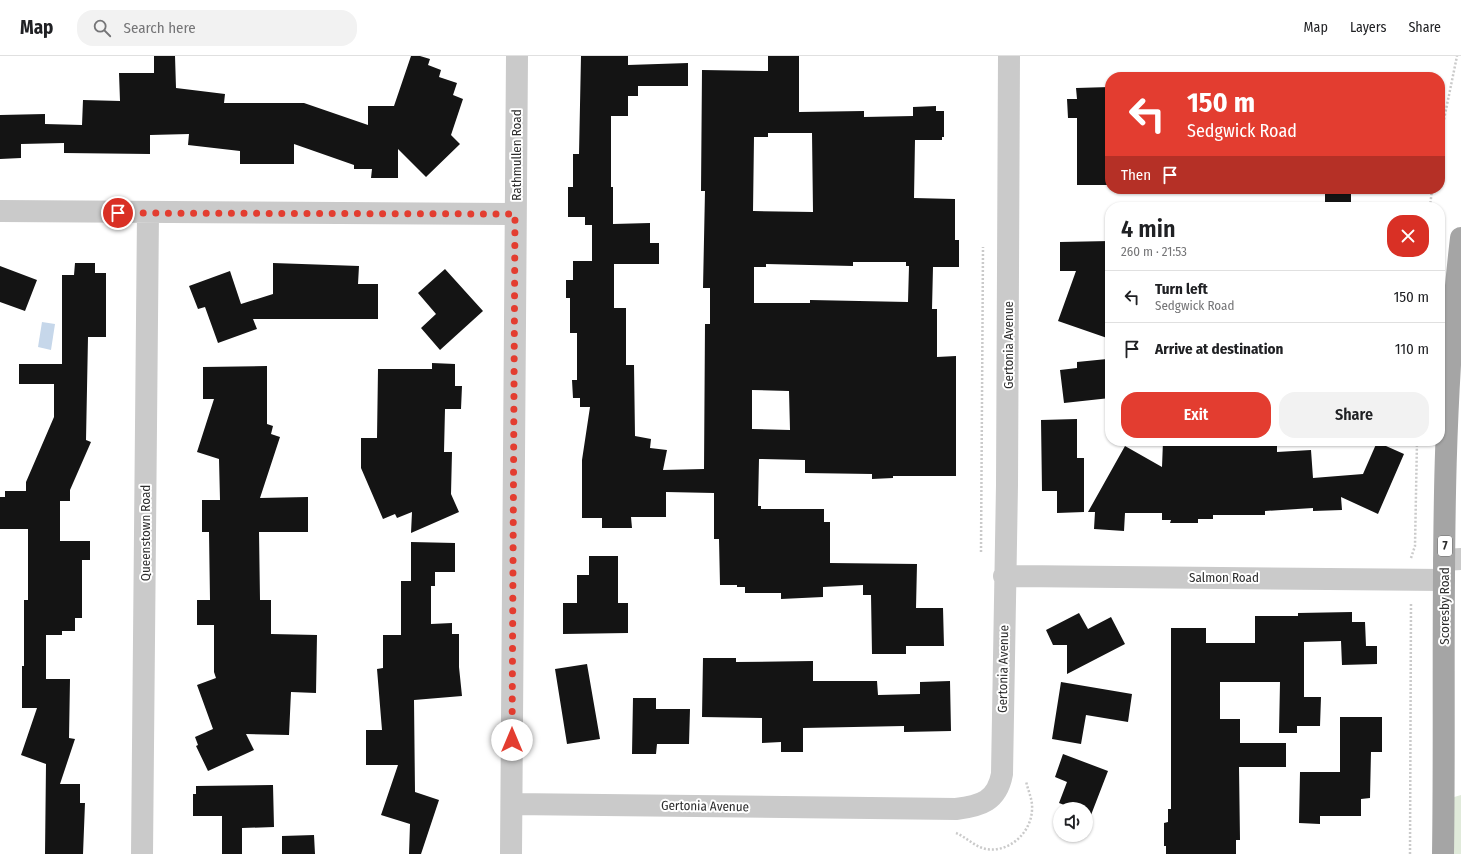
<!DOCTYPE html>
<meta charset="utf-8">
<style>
:root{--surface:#fff;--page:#f2f2f2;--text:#202124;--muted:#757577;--line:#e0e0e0;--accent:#e33d30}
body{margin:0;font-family:"Fira Sans Condensed",sans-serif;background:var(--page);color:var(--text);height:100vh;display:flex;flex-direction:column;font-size:15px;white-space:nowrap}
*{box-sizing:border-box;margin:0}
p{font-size:13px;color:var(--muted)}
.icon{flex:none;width:22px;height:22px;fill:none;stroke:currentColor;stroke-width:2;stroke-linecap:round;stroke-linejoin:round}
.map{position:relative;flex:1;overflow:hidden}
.sheet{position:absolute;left:1105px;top:146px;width:340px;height:244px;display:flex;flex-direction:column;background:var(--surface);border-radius:16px;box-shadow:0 1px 3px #0004}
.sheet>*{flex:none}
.banner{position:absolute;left:1105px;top:16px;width:340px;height:122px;border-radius:16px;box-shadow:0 1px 3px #0004;background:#e33d30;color:#fff;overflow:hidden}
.controls{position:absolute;left:1053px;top:746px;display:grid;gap:8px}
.controls a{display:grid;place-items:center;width:40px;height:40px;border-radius:50%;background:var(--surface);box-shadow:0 1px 3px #0004;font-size:20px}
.pin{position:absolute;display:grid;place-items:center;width:34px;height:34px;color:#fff;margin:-17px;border:2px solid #fff;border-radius:50%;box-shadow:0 1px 4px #0007}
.me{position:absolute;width:44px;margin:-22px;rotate:0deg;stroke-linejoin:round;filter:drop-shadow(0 0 3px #0008)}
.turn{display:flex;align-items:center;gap:14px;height:84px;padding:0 16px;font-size:18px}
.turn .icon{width:52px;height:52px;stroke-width:2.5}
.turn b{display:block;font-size:28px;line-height:34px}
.then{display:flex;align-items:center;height:38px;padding:0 16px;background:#0003;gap:8px;font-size:15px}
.round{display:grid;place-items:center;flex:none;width:42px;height:42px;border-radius:16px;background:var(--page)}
.overview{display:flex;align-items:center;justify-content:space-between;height:68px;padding:0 16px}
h1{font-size:24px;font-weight:600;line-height:30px}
.primary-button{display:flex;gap:8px;margin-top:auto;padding:8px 16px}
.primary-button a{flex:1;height:46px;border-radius:16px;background:var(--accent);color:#fff;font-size:16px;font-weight:600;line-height:46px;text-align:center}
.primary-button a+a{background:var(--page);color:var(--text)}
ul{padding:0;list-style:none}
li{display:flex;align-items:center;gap:12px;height:52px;padding:0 16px;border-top:1px solid var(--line)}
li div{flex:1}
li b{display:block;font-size:15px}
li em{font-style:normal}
header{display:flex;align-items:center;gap:24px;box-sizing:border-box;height:56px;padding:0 20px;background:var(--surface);border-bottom:1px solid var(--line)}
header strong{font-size:19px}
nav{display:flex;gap:22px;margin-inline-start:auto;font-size:14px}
.search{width:280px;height:36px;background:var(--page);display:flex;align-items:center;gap:10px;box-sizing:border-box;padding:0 14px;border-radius:16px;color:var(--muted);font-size:15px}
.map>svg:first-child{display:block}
.green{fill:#e0eada}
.water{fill:#c6d7ea}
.building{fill:#141414;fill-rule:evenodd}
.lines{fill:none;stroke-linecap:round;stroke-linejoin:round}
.path{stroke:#cacaca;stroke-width:2.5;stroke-dasharray:2 2;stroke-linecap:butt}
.minor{stroke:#cacaca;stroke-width:22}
.primary{stroke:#a5a5a5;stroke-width:22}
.route{stroke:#e33d30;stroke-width:7;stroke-dasharray:0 12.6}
.labels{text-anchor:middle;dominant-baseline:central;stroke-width:4;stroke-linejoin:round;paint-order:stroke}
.shield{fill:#fff;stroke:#6c6c6c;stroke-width:1}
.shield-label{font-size:12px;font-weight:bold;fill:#2d2d2d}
.street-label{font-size:13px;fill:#2d2d2d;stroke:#fff}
</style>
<header>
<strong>Map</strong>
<div class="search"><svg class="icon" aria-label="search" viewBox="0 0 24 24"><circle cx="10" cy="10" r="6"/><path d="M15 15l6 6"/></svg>Search here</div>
<nav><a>Map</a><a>Layers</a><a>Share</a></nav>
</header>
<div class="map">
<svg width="1461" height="798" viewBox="0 0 1461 798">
<rect width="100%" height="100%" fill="#fff"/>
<path class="green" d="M1461,739v59h-18l1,-54z"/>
<path class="water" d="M42,266l13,2 -4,26 -13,-3z"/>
<path class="building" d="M154,0h21l1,32 49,6 -1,9h80l64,22v-19h26l17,-50h9l10,3 -2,6 13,5 -2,7 18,6 -4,12 10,4 -12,36 9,9 -34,33 -28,-28v29h-27l1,-9h-18v-4l-60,-21v20h-54v-13l-52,-6 1,-11 -39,1v19l-86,-1v-10l-43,1v14l-21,1v-44l45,-1v10l37,1 1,-25 37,1 -1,-28h35z
M581,0h47v9l60,-2v23h-50v10h-10v20h-17v71h2v37l37,-1v20h9v21h-45v44h12v57h8l1,71 16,3 -1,9 17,2 -4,20 41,-1 1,-145h5v-36h-7l2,-97h-4l1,-121 66,1v-15h31v56l65,-1v6l49,-1v-9l23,-1v5h8v26h-2v3h-27l-1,58 41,1v41h4v27h-26l-1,42h5v48l19,-1v120h-63v2l-21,1v-5l-67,-1v-13l-46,-1 -1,47h3v3h63v13h6v41l87,1 -1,44h27l1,38h-38v8h-34l-1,-59h-8v-10l-40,2v10l-42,2v-6h-36v-6h-8v-2h-17l-1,-46h-5v-46l-48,-1v25h-35l1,11h-30v-10h-20v-58l8,-53h-10v-9h-7l-1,-18h5v-47h-7v-35h-4v-18h7v-19h19v-36h-7v-8h-17v-30h5v-33h6zM768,77h44l1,79 -60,-1 1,-74h14zM853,206h53v4h3l-1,36 -98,-2v3h-56v-36h12v-3l87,2zM752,334l37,1 1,39 -38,-1z
M1110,31v98h-33v-67h-9l-1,-19h10l-1,-11z
M1325,133h26v18h-26z
M1110,185v98l-52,-18 18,-50h-16v-29z
M75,207h20v10h11v64h-18l-2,103 5,2 -21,48v11h-10v40h30v19h-8v58h-7v13h-13v4h-16v44h24l-1,59 6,1 -15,45h20v19h5l-2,51h-38l1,-90 -25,-9 16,-47h-15v-42h2v-66h4v-71h-28v-32h5v-6h21v-9l28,-65v-33h-35v-20h43v-89h12z
M273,207l86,3 -1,18h20v35h-125l4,10 -39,14 -13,-36 -7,2 -9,-23 41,-15 11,33 32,-10z
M0,210l37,14 -12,31 -25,-9z
M445,213l38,42 -43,39 -19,-22 15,-14 -18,-21z
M1107,303l3,39 -46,5 -4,-33 17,-2v-6z
M432,307l23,1v22h7l-1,23h-16l-1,43h8l-1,42 8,18 -48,21 1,-21 -15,6 -2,-4 -12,5 -22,-51v-30h16l1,-69h54z
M267,310v58l6,2 -2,8 9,3 -20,61 48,-1v35h-49l1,68h11v34l46,1 -1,58 -25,-1 -2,43 -43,-1 8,16 -46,21 -12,-25 2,-1 -3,-8 18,-8 -16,-44 19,-7 -2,-6v-47h-17v-25h13l-1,-68h-7v-32h18l-1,-41 -22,-7 17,-53h-11v-32z
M1077,363v39h7v54l-27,1v-22h-15l-1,-71z
M1163,385h114v11l34,-2 2,28 50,-4 14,-32 27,12 -26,60 -37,-17 1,13 -29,1v-3l-48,3v4h-52v4h-15v4h-28l1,-3h-9v-7h-37l-1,18 -30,-2 1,-17h-7l37,-66 37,21z
M411,486l44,1v29h-20v14h-4v38l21,-1v11h7v33l3,29 -48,4 1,92 24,8 -18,54h-12l1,-30 -29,-9 17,-50h-32v-35h16l-5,-61 6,-1v-33h18v-54h10z
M589,500h29v47h10v30l-65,1v-31h14v-28h12z
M1352,556v10h13l1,24h11v18l-35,1 -1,-24 -37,1v55h17l-1,29h-23v7h-18l1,-51h-60v37h20v24h46v24h-47l1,73h-4v14h-70v-8h-2v-23l4,-1v-13h3v-181h35v15h49v-27h43v-3z
M1079,557l9,16 23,-12 14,27 -58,30v-29h-14l-7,-15z
M703,602h33v4l77,-1v20h64l1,14 42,-1v-12l30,-1 1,50 -47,1v-6l-101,2v24h-22v-10l-19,1v-25l-60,-1z
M587,608l13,75 -33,5 -12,-75z
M1061,626l71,12 -4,28 -42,-7 -5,29 -29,-5z
M633,642h23v11h34l-1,35h-32l-1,10h-24z
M1340,661h42v35h-11l-1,46 -9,1v17h-41v8l-21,-1 1,-51h40z
M1063,698l45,17 -17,44 -5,-2v-4h-11l-16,-6 8,-21 -12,-5z
M273,729l1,42 -32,1v26h-20v-38h-29v-22h3v-8z
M314,779l1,19h-33v-18z"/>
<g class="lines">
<path class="path" d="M1440,83l17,-83
M1430,151l2,-18
M981,496l2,-305
M1411,502l4,-12 2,-105
M956,777c10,4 19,14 30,16 23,4 45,-16 46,-39 1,-10 -4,-19 -6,-29
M1410,798l1,-251"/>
<path class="minor" d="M0,155l515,3
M1444,504l17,-1
M1004,520l440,4
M512,748l444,5c25,-3 41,-8 46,-35l5,-289 2,-429
M142,798l6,-641
M511,798l6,-798"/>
<path class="primary" d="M1443,798c3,-205 -6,-412 18,-616"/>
</g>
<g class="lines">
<path class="route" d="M118,157l397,1 -3,526"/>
</g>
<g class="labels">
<rect class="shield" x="1438" y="480" width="14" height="20" rx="3"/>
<g class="shield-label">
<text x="1445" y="490">7</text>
</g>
<g class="street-label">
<text transform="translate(516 99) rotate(-90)">Rathmullen Road</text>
<text transform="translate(1008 289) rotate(-90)">Gertonia Avenue</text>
<text transform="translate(145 477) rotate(-90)">Queenstown Road</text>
<text x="1224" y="521">Salmon Road</text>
<text transform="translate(1444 550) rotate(-90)">Scoresby Road</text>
<text transform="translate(1003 613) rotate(-89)">Gertonia Avenue</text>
<text transform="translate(705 750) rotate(1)">Gertonia Avenue</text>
</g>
</g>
</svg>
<div class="controls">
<a><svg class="icon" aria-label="sound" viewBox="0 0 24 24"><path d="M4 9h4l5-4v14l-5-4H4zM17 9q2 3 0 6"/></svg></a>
</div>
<div class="pin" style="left:118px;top:157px;background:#d93025"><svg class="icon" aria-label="arrive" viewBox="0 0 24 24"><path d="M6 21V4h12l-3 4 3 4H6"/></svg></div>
<svg class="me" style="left:512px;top:684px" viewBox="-20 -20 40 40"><circle r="19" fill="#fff"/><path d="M0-13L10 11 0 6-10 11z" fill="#e33d30"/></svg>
<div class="banner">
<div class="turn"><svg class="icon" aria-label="left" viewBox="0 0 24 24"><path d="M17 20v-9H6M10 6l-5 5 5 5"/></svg><div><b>150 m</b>Sedgwick Road</div></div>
<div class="then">Then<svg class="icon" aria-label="arrive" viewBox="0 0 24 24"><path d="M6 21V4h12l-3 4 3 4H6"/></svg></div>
</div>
<section class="sheet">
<div class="overview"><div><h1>4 min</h1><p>260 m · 21:53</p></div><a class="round" style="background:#d93025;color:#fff"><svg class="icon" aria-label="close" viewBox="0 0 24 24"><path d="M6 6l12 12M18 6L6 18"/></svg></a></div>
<ul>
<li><svg class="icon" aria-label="left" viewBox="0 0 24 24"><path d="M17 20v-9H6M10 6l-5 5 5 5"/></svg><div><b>Turn left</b><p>Sedgwick Road</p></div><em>150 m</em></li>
<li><svg class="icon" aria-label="arrive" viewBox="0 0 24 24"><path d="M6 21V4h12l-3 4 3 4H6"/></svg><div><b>Arrive at destination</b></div><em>110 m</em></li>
</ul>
<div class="primary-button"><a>Exit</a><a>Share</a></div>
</section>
</div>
